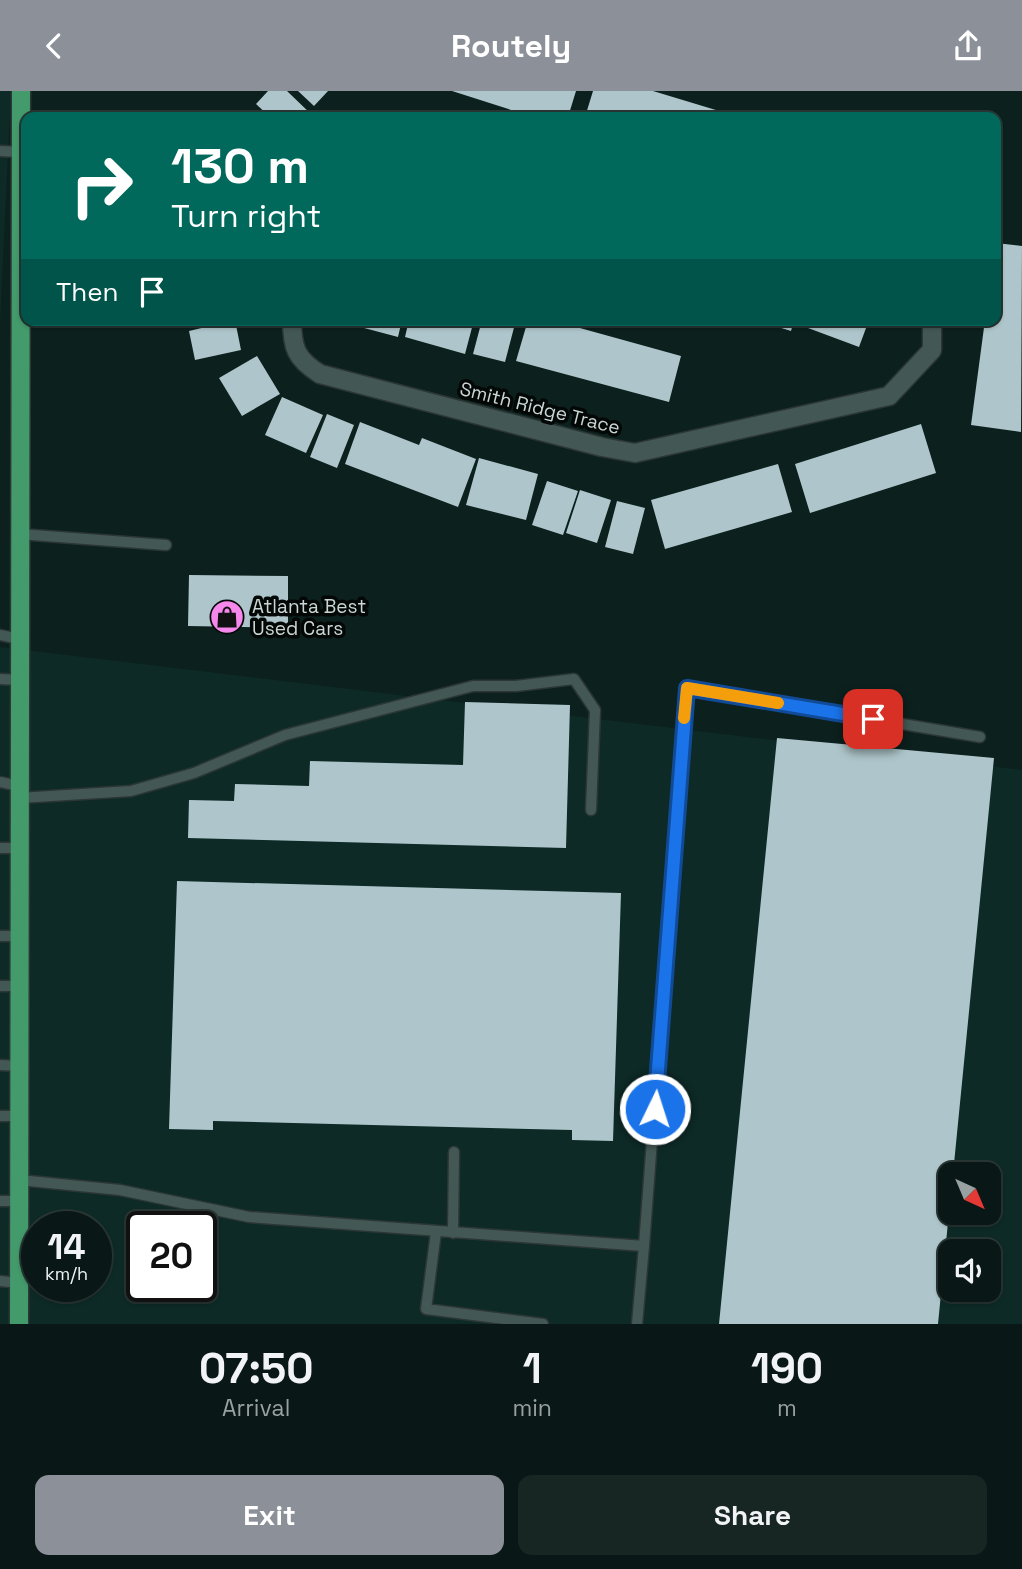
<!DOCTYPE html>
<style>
:root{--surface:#091816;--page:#172523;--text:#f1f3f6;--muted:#99a0a1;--line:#293735;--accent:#8c9099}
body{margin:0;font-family:"Space Grotesk",sans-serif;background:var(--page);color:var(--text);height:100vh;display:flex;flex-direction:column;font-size:26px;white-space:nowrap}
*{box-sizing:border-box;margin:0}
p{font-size:23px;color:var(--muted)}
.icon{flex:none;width:38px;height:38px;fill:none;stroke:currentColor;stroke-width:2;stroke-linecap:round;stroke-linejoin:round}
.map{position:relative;height:1233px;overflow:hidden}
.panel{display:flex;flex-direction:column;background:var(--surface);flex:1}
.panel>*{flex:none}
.guide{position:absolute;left:21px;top:21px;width:980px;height:214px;border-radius:14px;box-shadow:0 2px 5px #0004,0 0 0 2px var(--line);background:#00695c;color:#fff;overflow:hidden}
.needle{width:46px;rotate:136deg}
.fabs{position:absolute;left:938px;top:1071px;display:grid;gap:14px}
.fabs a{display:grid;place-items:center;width:63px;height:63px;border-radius:14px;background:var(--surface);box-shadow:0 2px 5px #0004,0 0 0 2px var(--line);font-size:35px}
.speed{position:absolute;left:21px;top:1120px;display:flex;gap:14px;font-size:35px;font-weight:700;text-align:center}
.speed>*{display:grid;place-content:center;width:91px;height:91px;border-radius:50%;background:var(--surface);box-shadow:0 2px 5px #0004,0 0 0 2px var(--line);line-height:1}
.speed small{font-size:18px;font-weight:400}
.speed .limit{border:4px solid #111;border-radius:10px;background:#fff;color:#111}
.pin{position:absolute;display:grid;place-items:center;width:60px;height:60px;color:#fff;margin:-30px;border-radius:14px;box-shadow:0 4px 10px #0006}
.me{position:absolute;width:77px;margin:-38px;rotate:4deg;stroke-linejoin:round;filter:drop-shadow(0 0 5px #0008)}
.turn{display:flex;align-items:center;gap:24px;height:147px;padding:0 35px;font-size:32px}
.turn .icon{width:91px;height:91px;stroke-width:2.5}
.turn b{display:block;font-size:49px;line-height:60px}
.then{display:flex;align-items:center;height:66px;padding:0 35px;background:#0003;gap:14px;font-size:26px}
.eta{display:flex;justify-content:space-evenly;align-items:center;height:119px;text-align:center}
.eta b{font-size:42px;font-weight:700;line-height:49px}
.primary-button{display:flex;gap:14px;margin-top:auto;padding:14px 35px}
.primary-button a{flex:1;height:80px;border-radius:14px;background:var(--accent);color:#fff;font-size:28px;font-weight:700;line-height:80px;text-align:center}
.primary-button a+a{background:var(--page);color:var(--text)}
header{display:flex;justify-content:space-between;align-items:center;height:91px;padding:0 35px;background:var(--accent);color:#fff;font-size:32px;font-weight:700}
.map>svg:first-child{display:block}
.built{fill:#0d2a27;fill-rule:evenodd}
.building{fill:#aec6cb}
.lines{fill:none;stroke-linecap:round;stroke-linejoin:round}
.service-casing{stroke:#2c3735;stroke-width:13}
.minor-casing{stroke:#2c3735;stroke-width:21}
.primary-casing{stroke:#2c3735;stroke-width:21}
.service{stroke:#435855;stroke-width:10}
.minor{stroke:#435855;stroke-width:18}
.primary{stroke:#439a6b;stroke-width:18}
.route-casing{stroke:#114b97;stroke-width:18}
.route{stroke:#1a73e8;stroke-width:12}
.slow{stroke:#f59e0b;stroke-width:12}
.labels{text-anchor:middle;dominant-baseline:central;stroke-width:7;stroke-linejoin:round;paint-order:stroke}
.street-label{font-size:19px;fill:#cad6d3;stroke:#030807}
.poi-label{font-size:19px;fill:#cad6d3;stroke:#030807;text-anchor:start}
</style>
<header><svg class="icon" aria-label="back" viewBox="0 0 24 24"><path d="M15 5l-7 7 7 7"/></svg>Routely<svg class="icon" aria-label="share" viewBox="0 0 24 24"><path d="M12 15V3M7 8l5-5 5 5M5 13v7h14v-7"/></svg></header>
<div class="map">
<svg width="1022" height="1233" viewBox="0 0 1022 1233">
<rect width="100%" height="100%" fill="#0c201d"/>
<path class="built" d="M0,0h11l-11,231z
M0,556l1022,123v554h-1022zM950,1083h39v39h-39zM37,1136h59v59h-59zM142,1136h59v59h-59zM950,1160h39v39h-39z"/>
<path class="building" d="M268,0h19l25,24 -42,2 -14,-13z
M298,0h30l-14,15z
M452,0h124l-8,26h-35z
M593,0h60l86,26h-154z
M996,152l26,3 -1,186 -50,-7 14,-105h11z
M235,229l6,30 -46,10 -6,-29z
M334,229h68l-4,17z
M409,229h65l-9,34 -60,-17z
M482,229h34l-11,42 -32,-8z
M528,229h23l130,36 -12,46 -153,-41z
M756,229h38l-3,11z
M811,229h58l-10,27 -51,-19z
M257,265l23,38 -38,22 -23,-38z
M282,306l41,18 -17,38 -41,-18z
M327,323l27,11 -17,43 -27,-11z
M360,331l59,23 3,-7 54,21 -18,48 -113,-43z
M921,333l15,49 -126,40 -15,-49z
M479,367l59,16 -12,46 -60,-15z
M778,373l14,48 -127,37 -14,-49z
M547,390l31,10 -15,44 -31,-10z
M580,399l31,10 -14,43 -31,-10z
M617,410l28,7 -12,46 -28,-7z
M189,484l99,1v52l-100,-2z
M465,611l105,3 -4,143 -378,-10 1,-38 45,1 1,-17 74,2 1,-25 153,4z
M777,647l217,20 -41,416h-3v28l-12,122h-219z
M177,790l444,12 -8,248 -41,-1v-10l-359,-9v9l-44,-1z"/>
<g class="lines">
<g class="service-casing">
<path id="service" d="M0,60l20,1
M19,443l147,11
M0,544l19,4
M0,588l19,1
M0,691l19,4
M19,707l112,-7 63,-18 91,-38 188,-49h43l58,-7 21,31 -4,100
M0,757h19
M0,845h19
M0,895h19
M0,974l19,1
M0,1025h19
M19,1089l101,10 129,27 395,29 42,-558 294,49
M0,1110h19
M436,1141l-10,77 117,15
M453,1142l1,-81
M0,1190l19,2
M637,1233l7,-78"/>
</g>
<g class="minor-casing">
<path id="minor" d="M292,229c0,28 4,39 28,54l282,73 33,6 254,-57 43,-46v-30"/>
</g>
<g class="primary-casing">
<path id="primary" d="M19,1233l2,-1233"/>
</g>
<use href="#service" class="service"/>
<use href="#minor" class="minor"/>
<use href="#primary" class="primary"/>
</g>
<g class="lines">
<g class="route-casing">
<path id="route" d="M655,1018l32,-421 186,31"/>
</g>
<use href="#route" class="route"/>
<path class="slow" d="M684,627l3,-30 91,15"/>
</g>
<defs>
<g id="shop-disc" transform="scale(1.75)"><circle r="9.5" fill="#f788eb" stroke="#030807"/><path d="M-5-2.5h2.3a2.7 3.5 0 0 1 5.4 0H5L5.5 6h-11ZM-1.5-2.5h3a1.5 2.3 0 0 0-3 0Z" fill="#111"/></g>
</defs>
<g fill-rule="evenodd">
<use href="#shop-disc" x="227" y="526"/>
</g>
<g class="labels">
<g class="street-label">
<text transform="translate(540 317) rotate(14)">Smith Ridge Trace</text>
</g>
<g class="poi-label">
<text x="252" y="515">Atlanta Best<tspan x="252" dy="22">Used Cars</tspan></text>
</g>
</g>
</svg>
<div class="fabs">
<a><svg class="needle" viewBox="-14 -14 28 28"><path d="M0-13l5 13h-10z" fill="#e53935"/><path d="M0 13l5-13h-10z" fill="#99a0a1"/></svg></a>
<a><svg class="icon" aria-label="sound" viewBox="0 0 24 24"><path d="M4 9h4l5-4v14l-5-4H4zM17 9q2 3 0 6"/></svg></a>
</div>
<div class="speed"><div>14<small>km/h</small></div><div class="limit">20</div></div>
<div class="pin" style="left:873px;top:628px;background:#d93025"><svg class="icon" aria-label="arrive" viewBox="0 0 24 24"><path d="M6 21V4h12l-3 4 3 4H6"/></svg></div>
<svg class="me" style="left:655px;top:1018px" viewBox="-20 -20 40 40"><circle r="17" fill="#1a73e8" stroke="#fff" stroke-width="3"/><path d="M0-11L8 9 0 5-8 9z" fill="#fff"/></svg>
<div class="guide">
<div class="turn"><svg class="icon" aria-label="right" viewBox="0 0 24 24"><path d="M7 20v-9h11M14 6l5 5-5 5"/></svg><div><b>130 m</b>Turn right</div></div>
<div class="then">Then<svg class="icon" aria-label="arrive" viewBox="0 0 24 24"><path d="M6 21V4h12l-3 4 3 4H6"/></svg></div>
</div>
</div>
<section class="panel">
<div class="eta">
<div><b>07:50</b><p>Arrival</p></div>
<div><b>1</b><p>min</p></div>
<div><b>190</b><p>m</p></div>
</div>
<div class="primary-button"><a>Exit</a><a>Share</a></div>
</section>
